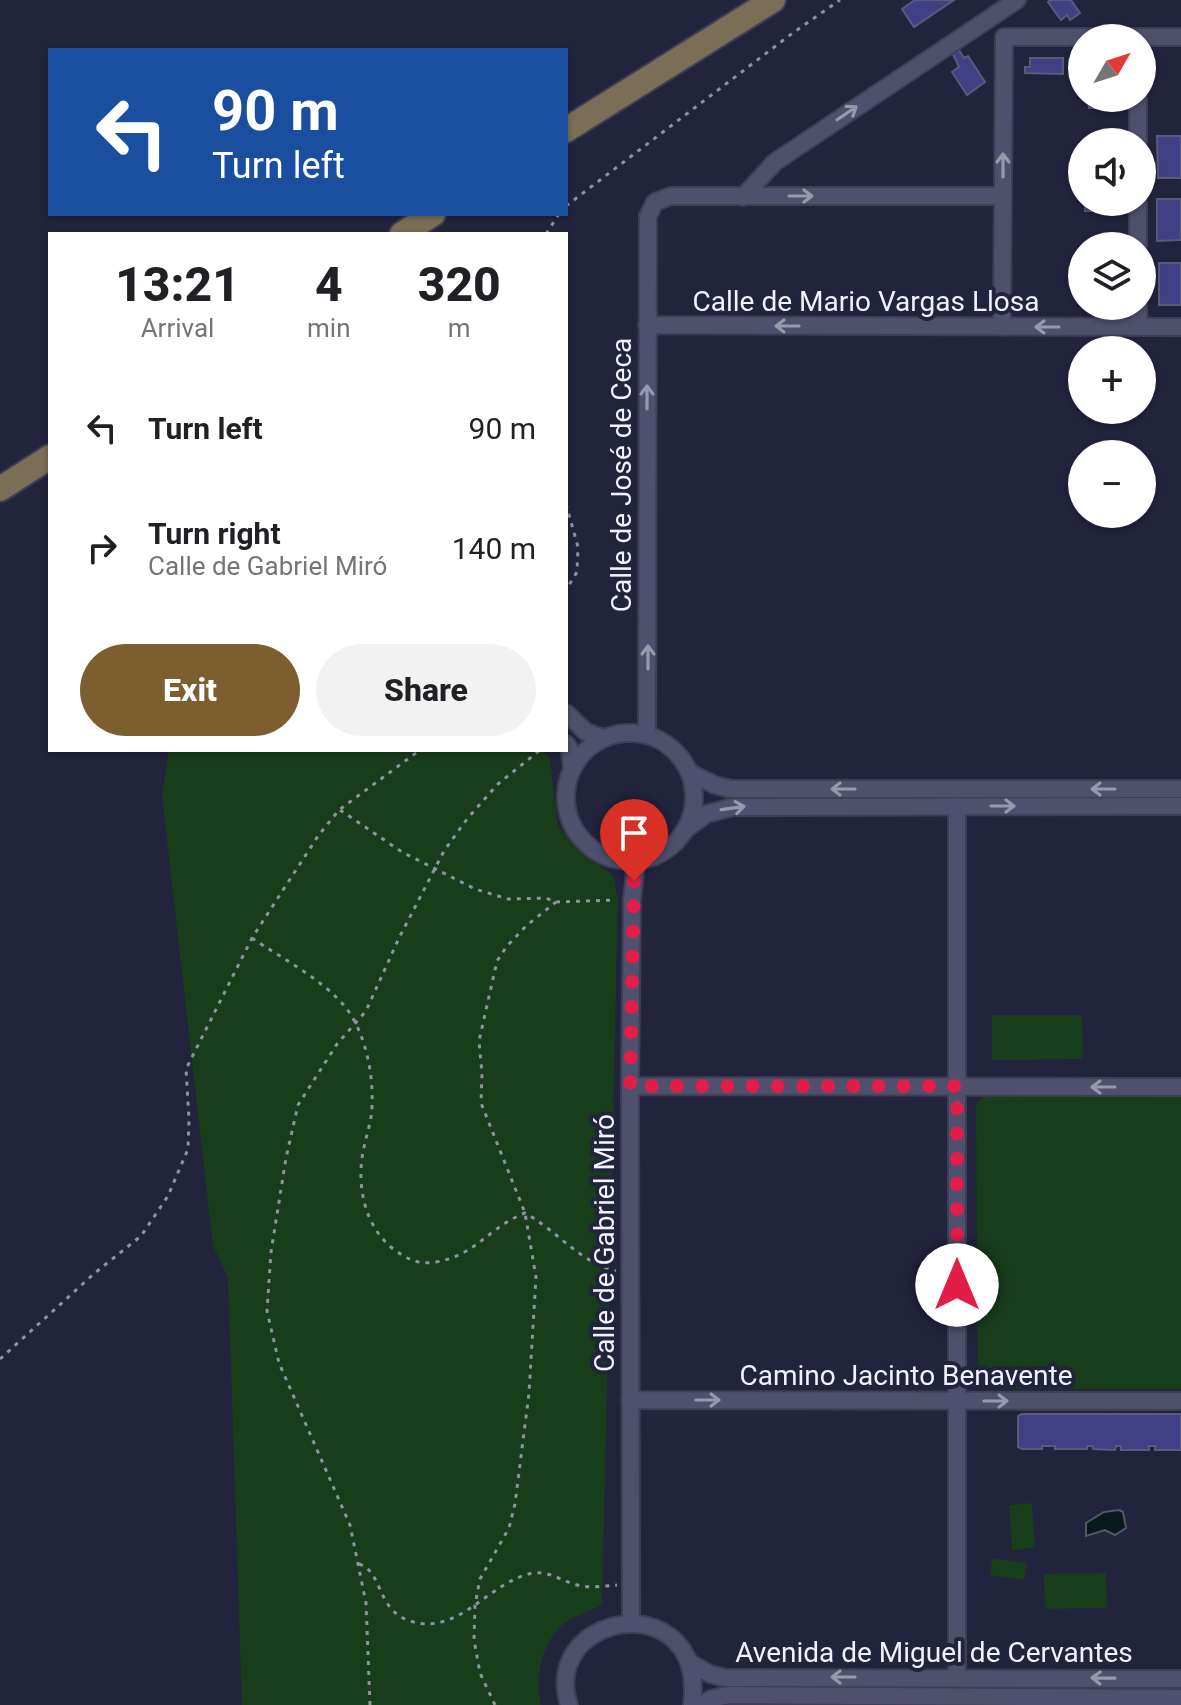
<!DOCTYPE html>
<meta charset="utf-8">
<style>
:root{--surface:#fff;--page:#f2f2f2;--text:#202124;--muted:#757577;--accent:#7d5e2f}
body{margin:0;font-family:Roboto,sans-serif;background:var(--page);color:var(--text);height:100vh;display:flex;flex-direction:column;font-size:30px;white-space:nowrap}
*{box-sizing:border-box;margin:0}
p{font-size:26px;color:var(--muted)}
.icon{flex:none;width:44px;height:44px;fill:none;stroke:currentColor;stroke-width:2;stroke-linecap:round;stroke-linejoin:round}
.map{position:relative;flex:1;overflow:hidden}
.details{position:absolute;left:48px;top:232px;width:520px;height:520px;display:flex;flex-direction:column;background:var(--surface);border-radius:0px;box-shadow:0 2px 6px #0004}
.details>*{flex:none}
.banner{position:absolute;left:48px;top:48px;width:520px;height:168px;border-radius:0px;box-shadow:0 2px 6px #0004;background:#1a4fa0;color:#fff;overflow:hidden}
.needle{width:52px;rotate:51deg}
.controls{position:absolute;left:1068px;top:24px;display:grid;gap:16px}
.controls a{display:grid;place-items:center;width:88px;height:88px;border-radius:50%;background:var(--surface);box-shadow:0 2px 6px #0004;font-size:40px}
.pin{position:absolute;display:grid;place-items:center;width:68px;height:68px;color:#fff;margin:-82px -34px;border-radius:50% 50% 50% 0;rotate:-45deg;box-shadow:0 0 8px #0007}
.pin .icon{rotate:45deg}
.me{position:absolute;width:88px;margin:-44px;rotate:0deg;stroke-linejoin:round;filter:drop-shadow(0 0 6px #0008)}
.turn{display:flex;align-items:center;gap:28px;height:168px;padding:0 32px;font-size:36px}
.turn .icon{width:104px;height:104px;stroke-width:2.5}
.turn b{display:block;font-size:56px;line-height:68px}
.eta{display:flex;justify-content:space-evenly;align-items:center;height:136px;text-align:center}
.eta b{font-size:48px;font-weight:800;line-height:56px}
.primary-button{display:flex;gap:16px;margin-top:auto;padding:16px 32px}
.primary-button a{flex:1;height:92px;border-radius:48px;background:var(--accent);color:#fff;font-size:32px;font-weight:800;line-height:92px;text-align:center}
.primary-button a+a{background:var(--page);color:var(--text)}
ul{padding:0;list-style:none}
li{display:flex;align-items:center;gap:24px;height:120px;padding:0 32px}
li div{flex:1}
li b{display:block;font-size:30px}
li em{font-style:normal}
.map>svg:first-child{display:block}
.green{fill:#183d1b}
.water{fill:#08181c;stroke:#4e5960;stroke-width:2}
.building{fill:#414085;stroke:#595b79;stroke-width:2}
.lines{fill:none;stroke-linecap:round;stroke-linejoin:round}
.street-casing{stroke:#3e3f54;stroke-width:20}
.secondary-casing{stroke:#3e3f54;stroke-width:28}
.path{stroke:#9091a3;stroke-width:3;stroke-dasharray:4 6;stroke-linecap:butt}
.street{stroke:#4e506d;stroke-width:16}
.secondary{stroke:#7b6e56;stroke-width:24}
.oneway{stroke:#9799ae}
.route{stroke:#e11d48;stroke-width:14;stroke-dasharray:0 25.2}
.labels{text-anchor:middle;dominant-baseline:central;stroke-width:8;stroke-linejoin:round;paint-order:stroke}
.street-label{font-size:28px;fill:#f1f2fd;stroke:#22233d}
</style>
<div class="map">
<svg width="1181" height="1705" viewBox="0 0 1181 1705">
<rect width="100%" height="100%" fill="#22233d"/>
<path class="green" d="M169,750h373l8,9 8,68 56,50 4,23 -16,705c-12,6 -31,12 -41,21 -19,18 -27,54 -20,79h-299l-14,-427 -15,-32 -51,-450z
M992,1015h90l1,44 -91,1z
M985,1096h196v293h-188l-11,-2 -4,-5 -2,-276 2,-5z
M1032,1503l3,45 -23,2 -3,-45z
M992,1558l35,5 -3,17 -34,-5z
M1106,1573l1,35 -62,1 -1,-35z"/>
<path class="water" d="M1119,1510l4,2 3,16 -11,7 -10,-5 -19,6v-13l18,-11z"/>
<path class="building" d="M915,0h39l-40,27 -12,-18z
M1050,0h21l9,13 -10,7 -3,-5 -6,5 -13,-18z
M959,50l5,8 4,-2 17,26 -18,13 -15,-23 7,-5 -6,-13z
M1030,58h33v16l-38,-1v-6h5z
M1094,98h22v10h-27v-5h5z
M1157,136h24v42h-23z
M1157,199h24v41l-24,1z
M1085,202h35l1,9h-36z
M1159,263h22v42h-22z
M1022,1414h159v36h-26v-4h-6v4h-28v-4h-5l-1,4 -22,-1v-3h-6v3h-32v-3h-13v3h-20l-4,-2v-31z"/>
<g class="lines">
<g class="street-casing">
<path id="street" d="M1004,37h177
M1138,142v-44
M743,197l32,-35 242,-162
M1138,246v-44
M1138,306l1,21
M647,325l534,2
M1002,327l2,-290
M566,713l20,19 17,6
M566 797a64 64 0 1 1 128 0a64 64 0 1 1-128 0Z
M647,735l1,-519 7,-14 16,-6h332
M566,744l4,6 2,17
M690,773l25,12 16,4h450
M957,806v871
M686,829l20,-15 27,-7 448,-1
M630,1086l551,1
M630,1400l551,1
M631,1624l-1,-538 2,-186 4,-38
M690,1663l20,11 16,4 455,1
M569,1705c-30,-94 138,-121 123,0
M702,1705l9,-6 17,-4 453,3"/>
</g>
<g class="secondary-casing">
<path id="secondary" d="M566,130l207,-130
M402,234l31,-20
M0,489l50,-32"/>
</g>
<path class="path" d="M566,206l228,-174 46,-32
M546,234l13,-20
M566,504l12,43 -1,25 -11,18
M340,810l62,42 73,37 33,10 38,-1 10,4 60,-2
M252,938c32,22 86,49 103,84 13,26 18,55 17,83 0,16 -5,27 -8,42 -8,35 -1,77 28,101 15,11 25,17 44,14 39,-6 53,-35 89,-49 31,17 57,51 91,58
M0,1359l96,-87 45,-36 27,-40 20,-47 1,-30 -3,-50 66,-131 66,-102 21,-26 81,-60
M359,1564c24,7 17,46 51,57 49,16 79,-40 123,-48 16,-2 27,7 41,11 13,5 29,2 43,1
M370,1705l-4,-102 -16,-78 -71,-162 -12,-52 4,-59 15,-94 12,-53 39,-61 29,-33 33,-73 45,-87 23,-32 31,-35 42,-34
M495,1705l-15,-32 -6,-33 1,-35 5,-26 29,-51 6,-24 14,-111 7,-116 -11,-64 -44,-110 1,-30 -3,-32 18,-80 10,-15 19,-20 30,-24"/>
<use href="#street" class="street"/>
<use href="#secondary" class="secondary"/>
</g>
<defs><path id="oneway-shaft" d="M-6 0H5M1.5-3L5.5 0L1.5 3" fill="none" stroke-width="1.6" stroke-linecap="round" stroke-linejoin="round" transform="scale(2)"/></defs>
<g class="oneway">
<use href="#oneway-shaft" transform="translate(847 113) rotate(-34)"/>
<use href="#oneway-shaft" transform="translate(1003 165) rotate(-90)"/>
<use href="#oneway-shaft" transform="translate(801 196)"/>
<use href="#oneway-shaft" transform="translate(787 326) rotate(-180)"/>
<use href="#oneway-shaft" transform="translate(1047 327) rotate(-180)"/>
<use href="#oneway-shaft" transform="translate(647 397) rotate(-90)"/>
<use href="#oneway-shaft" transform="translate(648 657) rotate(-90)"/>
<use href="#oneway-shaft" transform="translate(843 789) rotate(-180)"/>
<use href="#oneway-shaft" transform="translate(1103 789) rotate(-180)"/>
<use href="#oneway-shaft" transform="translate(1003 806)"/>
<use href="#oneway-shaft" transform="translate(733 808) rotate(-8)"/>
<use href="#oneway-shaft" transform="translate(1103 1087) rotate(-180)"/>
<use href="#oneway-shaft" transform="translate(708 1400)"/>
<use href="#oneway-shaft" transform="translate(996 1401)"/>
<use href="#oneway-shaft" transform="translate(843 1677) rotate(180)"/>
<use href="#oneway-shaft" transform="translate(1103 1678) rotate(-179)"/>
</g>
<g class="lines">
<path class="route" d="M634,881l-4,205h327v199"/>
</g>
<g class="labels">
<g class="street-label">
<text x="866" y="301">Calle de Mario Vargas Llosa</text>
<text transform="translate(621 475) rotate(-90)">Calle de José de Ceca</text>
<text transform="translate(604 1243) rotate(-90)">Calle de Gabriel Miró</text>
<text x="906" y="1375">Camino Jacinto Benavente</text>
<text x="934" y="1652">Avenida de Miguel de Cervantes</text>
</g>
</g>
</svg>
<div class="controls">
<a><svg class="needle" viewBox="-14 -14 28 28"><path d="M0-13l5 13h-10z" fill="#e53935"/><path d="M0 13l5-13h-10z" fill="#757577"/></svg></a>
<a><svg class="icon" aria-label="sound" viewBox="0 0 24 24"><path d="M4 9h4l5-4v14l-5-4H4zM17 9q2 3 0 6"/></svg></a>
<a><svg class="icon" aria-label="layers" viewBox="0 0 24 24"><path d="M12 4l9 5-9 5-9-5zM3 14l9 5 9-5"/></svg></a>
<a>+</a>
<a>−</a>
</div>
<div class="pin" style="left:634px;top:881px;background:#d93025"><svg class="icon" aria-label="arrive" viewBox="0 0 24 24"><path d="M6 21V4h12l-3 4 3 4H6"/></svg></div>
<svg class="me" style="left:957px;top:1285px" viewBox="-20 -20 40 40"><circle r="19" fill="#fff"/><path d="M0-13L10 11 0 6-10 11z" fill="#e11d48"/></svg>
<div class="banner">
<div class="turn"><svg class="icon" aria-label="left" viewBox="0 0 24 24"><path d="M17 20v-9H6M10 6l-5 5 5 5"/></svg><div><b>90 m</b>Turn left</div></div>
</div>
<section class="details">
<div class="eta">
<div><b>13:21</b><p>Arrival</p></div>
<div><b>4</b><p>min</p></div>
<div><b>320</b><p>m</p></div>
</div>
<ul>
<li><svg class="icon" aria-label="left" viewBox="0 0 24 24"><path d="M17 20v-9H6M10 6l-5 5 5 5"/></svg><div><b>Turn left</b></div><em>90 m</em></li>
<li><svg class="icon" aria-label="right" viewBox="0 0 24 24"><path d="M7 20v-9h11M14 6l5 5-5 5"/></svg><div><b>Turn right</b><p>Calle de Gabriel Miró</p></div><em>140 m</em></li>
</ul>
<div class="primary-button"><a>Exit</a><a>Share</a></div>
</section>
</div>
